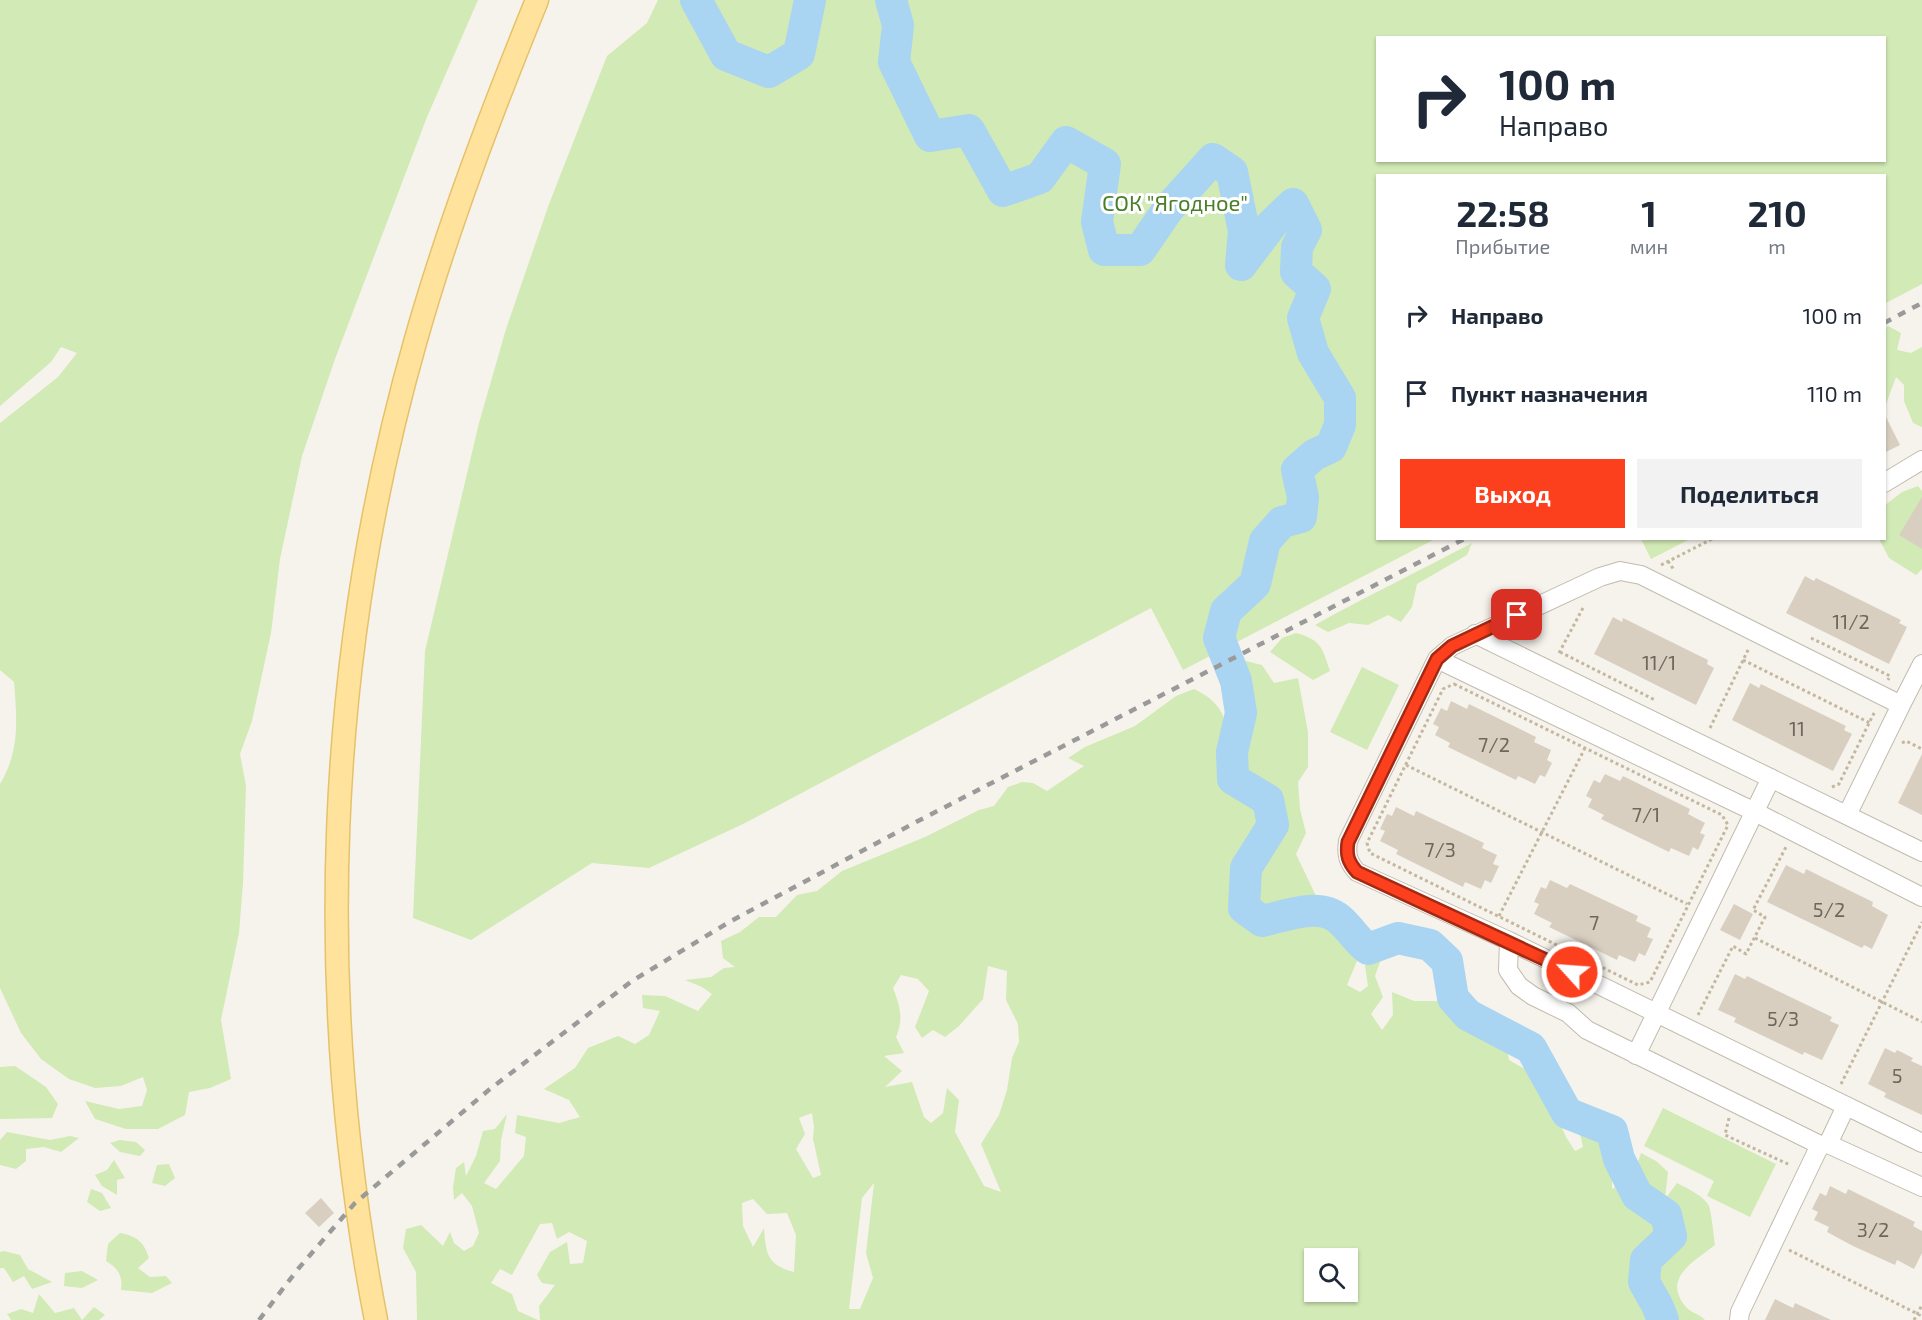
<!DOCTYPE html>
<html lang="ru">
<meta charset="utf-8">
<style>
:root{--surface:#fff;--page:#f2f2f3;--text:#1f2937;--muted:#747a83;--accent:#fc3f1d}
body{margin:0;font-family:"Exo 2",sans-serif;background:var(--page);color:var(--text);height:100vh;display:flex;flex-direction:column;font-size:22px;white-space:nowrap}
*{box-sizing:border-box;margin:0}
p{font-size:20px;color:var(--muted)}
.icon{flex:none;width:33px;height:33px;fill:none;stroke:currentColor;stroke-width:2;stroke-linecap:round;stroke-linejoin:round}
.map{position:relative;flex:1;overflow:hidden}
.sheet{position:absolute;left:1376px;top:174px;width:510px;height:366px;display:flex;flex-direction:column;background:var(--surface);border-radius:0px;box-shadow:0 2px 4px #0004}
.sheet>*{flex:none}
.top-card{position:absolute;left:1376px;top:36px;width:510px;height:126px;border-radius:0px;box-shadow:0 2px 4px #0004;background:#fff;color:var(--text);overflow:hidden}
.buttons{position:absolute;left:1304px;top:1248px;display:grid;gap:12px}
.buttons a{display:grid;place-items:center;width:54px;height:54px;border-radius:0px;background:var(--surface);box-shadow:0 2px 4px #0004;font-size:30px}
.pin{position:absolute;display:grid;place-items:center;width:51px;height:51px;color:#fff;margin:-26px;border-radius:12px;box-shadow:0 3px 9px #0006}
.me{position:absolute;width:66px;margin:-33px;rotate:296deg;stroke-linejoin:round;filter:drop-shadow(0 0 4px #0008)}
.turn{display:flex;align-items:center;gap:21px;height:126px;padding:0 24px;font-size:27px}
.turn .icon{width:78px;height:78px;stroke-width:2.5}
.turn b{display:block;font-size:42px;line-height:51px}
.eta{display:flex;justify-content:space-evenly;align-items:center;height:102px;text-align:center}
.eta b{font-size:36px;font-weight:700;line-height:42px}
.action{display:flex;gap:12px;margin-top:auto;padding:12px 24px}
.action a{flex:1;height:69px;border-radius:0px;background:var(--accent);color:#fff;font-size:24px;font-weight:700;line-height:69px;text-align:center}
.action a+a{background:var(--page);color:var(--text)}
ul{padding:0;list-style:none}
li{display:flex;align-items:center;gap:18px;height:78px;padding:0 24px}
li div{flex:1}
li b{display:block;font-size:22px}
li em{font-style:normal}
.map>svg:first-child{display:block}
.green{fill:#d2eab5;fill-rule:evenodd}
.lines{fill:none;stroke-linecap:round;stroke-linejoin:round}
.river{stroke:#a9d4f2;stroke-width:32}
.building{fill:#d8cfc1}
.minor-casing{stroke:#c2bbae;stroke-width:20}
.major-casing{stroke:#e6c16a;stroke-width:25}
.path{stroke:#c4b79f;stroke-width:3;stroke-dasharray:3 3;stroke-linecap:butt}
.minor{stroke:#fff;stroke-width:18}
.major{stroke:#ffe39c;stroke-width:22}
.rail{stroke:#9a9a9a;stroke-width:4.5;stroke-dasharray:8 8;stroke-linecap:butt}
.route-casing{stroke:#a42913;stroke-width:15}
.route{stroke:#fc3f1d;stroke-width:10}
.labels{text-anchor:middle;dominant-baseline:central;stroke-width:6;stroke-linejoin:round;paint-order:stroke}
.number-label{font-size:20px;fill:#6e675b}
.park-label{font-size:22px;fill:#4a7f2a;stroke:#fff}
</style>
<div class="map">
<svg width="1922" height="1320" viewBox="0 0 1922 1320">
<rect width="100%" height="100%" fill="#f6f3ec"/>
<path class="green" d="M0,0h478l-51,117 -92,242 -33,97 -22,103 -9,74 -19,88 -12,33 6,32 -3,97 -4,50 -18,87 10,59 -21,9 -21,4 -4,23 -27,14h-32l-31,-10 -10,-18 34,8 23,-3 5,-16 -4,-13 -22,9 -26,2 -26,-9 -28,-20 -20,-26 -21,-45v-204c20,-33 17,-65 14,-102l-14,-12v-247l58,-46 19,-24 -16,-6 -10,15 -51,44z
M658,0h1264v284l-38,20v-128h-507v362l58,1 -252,131 -32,-62 -408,216 -94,44 -57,-5 -121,77 -58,-22 12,-267 54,-228 27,-94 43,-125 58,-148 40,-33zM1377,38h507v122h-507z
M1888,326l13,7 -4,17 14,3 11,-6v80l-9,-4 -9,-22v-16l-8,-8 -12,33v-81z
M1918,486l4,5v78l-6,6 -27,-17 -10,-19 5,-1v-32l18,-14z
M1641,539h49l-39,20z
M1472,543l-5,12 -50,29 -5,23 -11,15 -13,-7 -20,10 -19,-2 -21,9 -13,-7c51,-29 105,-54 157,-82z
M1296,633c26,7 26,15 34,38l-17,9 -43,-28 12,-14z
M1246,661l16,4 12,18 24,-5 10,54v35l-10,15 2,27 6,24 -10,21 30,63 17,19 14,25 -10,24 13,7 8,-6 -3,-21 20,-17 -10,28 8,21 -12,17 11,16 11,-15 -1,-23 22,9h31l16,18h23l5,13 17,7 3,21 28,16 6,9 23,52 9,14 8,-4 -5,-22 -8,-17h16l16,11 1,26 9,24v20c18,-10 23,-17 29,-36l15,8 12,11 -3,27 12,-16c11,6 26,12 32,23 2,4 5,31 6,39 -20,16 -54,33 -29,62 5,6 14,7 19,13h-1165l-1,-14 16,-21 -13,-2 -5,-8 13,-23 17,-10 3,22 13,-1 4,-22 -18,-9 -12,7 -5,-16 -12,1 -28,51 -12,-6 -9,14 21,11 6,17 20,9h-121l-1,-48 -13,-24 3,-19 15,-4 22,21 7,-14 4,11 10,8 9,-5 6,-13 -7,-27 -10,-13 -8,7 -1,-13 3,-19 8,-6 2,14 10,-20 7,-25 12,-2 12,-15 -6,26 -1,21 -16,22 12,6 28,-33 2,-19 -11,-4 2,-18 42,8 21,-6 -11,-17 -25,-11 31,-21 13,-20 30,-12 17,8 14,-9 11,-24 -17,-3 -1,-13 23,1 33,15 14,-17 -10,-7 -17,-7 26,-3 13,-9 11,-1 -12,-9 -2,-17 19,-9 19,-15h17l21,-22 20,-4 25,-20 83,-34 54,-27 15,-4 14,-19 14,-5 11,1 14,8 37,-25 -16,-8 17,-11 50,-21 41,-30 18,-7c18,8 35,24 31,46 -1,6 -7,12 -9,18l9,13 15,-6 11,-18 -4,-19 -20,-18 17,-22h-20l3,-16zM988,966l19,5 -1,29 12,24 1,18 -7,16 -5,32 -8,25 -18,29 20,48 -17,-6 -29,-54 4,-32 -12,-12 -4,25 -12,10 -7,-6 -12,-35 -27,5 17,-16 -18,-15 20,-3 -8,-16c8,-18 4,-31 -3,-49l8,-13 17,4 11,12 -14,36 7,11 11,-8 12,7 14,-11 24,-27zM812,1113l2,14 -1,12 8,36 -8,3 -17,-29 9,-15 -6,-16zM874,1183l-8,70 7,25 -13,31h-11l13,-111zM753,1199l14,15 20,-1 9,22 -2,37c-27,-7 -28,-18 -30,-44l-11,19 -10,-21 -1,-23zM1314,1258h33v34h-33z
M1362,667l37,18 -32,65 -37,-18z
M15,1066l31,21 12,17 -6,14 -52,1v-52z
M1663,1108l113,56 -26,53 -43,-21 7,-15 -70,-35z
M7,1132l43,8 20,-4 9,2 -18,14 -17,-5 -18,2v12l-10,8 -16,-4v-25z
M120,1140l16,2 9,8 -5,6 -20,-4 -10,-9z
M114,1160l11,18 -8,2v15l-15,-9 -7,-11 12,-5z
M169,1164l6,14 -10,8 -13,-3 5,-18z
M91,1189l11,4 9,15 -11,3 -13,-9z
M120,1233c17,3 24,9 29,25l-11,10 12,9 16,-1 6,7 -20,10 -31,-3c2,-14 -3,-22 -15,-29l2,-17z
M4,1251l16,4 8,14 24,13 -20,7 -8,-13 -11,6 -9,-14h-4v-16z
M82,1271l16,9 -16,8 -18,-2 1,-13z
M39,1294l16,19 19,-5 8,12 12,-13 11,8 -6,5h-88l-4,-6 14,-5 12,4z"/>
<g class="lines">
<path class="river" d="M696,0l30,55 43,17 30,-18 11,-54
M891,0l7,25 -4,37 36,74 39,-6 34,61 37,-13 26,-36 39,22 -8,58 7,28h36l29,-42 44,-49 19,13 12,59 -3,34 31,-41 21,-20 13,26 -9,17 -1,25 19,17 -12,29 10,35 27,45v27l-9,22 -17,8 -17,15 6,27 -2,20 -19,5 -17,19 -10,43 -29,27 -7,27 17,43 5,32 -9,39 1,27 35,21 5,25 -27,43 -2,40 18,13c23,-5 57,-19 77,-2 11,9 17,21 29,30l30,-11 32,7 17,16 6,37 15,17 63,33 36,65 45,18 7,28 18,36 29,20 5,21 -25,24 -2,22 13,23 6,15"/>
</g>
<path class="building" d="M1884,413l16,32 -16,8z
M1922,497v52l-23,-14z
M1805,576l9,5 2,-3 85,42 -2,3 8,4 -18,37 -103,-51z
M1613,617l9,5 1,-4 85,42 -1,4 7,4 -18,37 -102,-51z
M1750,683l9,5 2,-4 85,42 -2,4 8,4 -19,37 -101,-51z
M1451,701l16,8 2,-5 67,33 -2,5 17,8 -4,10 5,3 -7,14 -5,-2 -5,9 -17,-8 -2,4 -68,-33 2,-4 -15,-8 4,-8 -6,-3 8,-16 6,3z
M1922,754v61l-24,-12z
M1605,774l15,7 3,-5 67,33 -2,5 17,9 -5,10 5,2 -7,15 -5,-3 -4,9 -18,-8 -2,4 -68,-33 3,-4 -16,-8 4,-8 -6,-3 8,-16 6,3z
M1396,807l18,9 2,-5 68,32 -2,5 15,7 -4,9 6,2 -8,17 -6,-3 -4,9 -16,-7 -2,5 -67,-33 2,-4 -18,-9 5,-10 -5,-2 7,-15 5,2z
M1786,865l18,9 2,-5 16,8 51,25 -1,4 16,9 -16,34 -8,-4 -2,3 -95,-46z
M1550,880l17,8 3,-4 68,32 -2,5 15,7 -4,9 6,2 -8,17 -6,-3 -4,9 -16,-7 -2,5 -68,-33 3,-4 -18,-9 5,-10 -5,-2 7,-15 5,2z
M1734,904l19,10 -13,26 -20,-10z
M1735,974l10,5 2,-3 85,41 -2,4 9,4 -17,35 -18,-8 -1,3 -69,-33 2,-4 -18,-8z
M1885,1048l10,5 2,-3 16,8 -2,3 11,5v49l-38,-18 2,-4 -18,-9z
M1830,1186l16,8 2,-5 67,33 -2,4 9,5v22l-8,16 -17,-9 -2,5 -42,-19 -26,-14 2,-5 -15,-7 4,-8 -6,-3 8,-16 6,3z
M321,1198l13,15 -15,14 -14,-14z
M1775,1299l18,9 2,-5 36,17h-66z"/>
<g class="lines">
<g class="minor-casing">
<path id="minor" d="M1884,483l38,-23
M1475,634l447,218
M1437,659l318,153 167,85
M1901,705l21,-41
M1847,815l54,-110 -260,-130 -21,-4 -20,6 -148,69 -15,13 -89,182c-2,14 0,21 9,31l152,69 413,202
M1509,941l-1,29 11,16 14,10 35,17 19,17 233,115 8,-1 94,43
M1636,1055l135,-277
M1828,1144l18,-38
M1739,1320l1,-8 80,-167"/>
</g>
<g class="major-casing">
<path id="major" d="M376,1320c-63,-325 -51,-663 40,-981 33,-116 76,-228 121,-339"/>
</g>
<path class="path" d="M1668,561l6,9
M1661,565l53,-27
M1811,638l79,38 -2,4
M1560,652l95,48
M1559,653l25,-47
M1743,660l127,63
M1454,684l268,131 6,10 -78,157 -12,3 -268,-132 -3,-10 76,-154z
M1710,728l39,-80
M1902,743l4,-2 16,8
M1406,765l281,139
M1832,787l7,-3 36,-73
M1499,916l86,-168
M1755,938l167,84
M1698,1015l35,-69 13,8 19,-37 -12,-7 33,-63
M1841,1084l81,-162
M1729,1118l-4,17 65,30
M1789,1250l133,66
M1914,1320l8,-15"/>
<use href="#minor" class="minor"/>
<use href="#major" class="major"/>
<path class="rail" d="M1884,323l38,-20
M259,1320l39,-51 57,-66 135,-114 142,-108 99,-60 187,-100 548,-283"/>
</g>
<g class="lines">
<g class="route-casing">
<path id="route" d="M1517,615l-65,31 -15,13 -89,183c-2,13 0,20 9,30l215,100"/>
</g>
<use href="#route" class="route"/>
</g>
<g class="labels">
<g class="number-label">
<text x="1851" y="621">11/2</text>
<text x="1659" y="662">11/1</text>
<text x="1797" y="728">11</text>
<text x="1494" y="744">7/2</text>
<text x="1646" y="814">7/1</text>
<text x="1440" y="849">7/3</text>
<text x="1829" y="909">5/2</text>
<text x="1594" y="922">7</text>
<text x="1783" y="1018">5/3</text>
<text x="1897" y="1075">5</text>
<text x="1873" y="1229">3/2</text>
</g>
<g class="park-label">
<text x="1175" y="202">СОК "Ягодное"</text>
</g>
</g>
</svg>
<div class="buttons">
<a><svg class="icon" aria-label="search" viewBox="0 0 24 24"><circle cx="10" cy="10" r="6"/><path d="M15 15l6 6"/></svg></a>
</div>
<div class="pin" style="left:1517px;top:615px;background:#d93025"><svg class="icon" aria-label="arrive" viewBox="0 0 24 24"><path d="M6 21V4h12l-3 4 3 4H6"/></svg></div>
<svg class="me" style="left:1572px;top:972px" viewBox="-20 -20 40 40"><circle r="17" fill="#fc3f1d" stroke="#fff" stroke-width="3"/><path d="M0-11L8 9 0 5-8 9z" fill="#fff"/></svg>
<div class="top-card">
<div class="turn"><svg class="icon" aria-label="right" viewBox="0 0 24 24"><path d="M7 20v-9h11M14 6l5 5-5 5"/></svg><div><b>100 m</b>Направо</div></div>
</div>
<section class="sheet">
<div class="eta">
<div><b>22:58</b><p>Прибытие</p></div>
<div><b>1</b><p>мин</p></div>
<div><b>210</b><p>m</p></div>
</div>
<ul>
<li><svg class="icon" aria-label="right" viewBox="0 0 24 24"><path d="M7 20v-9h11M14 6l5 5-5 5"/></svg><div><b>Направо</b></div><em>100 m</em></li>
<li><svg class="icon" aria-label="arrive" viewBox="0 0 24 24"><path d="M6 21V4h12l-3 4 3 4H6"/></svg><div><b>Пункт назначения</b></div><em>110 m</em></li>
</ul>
<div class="action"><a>Выход</a><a>Поделиться</a></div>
</section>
</div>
